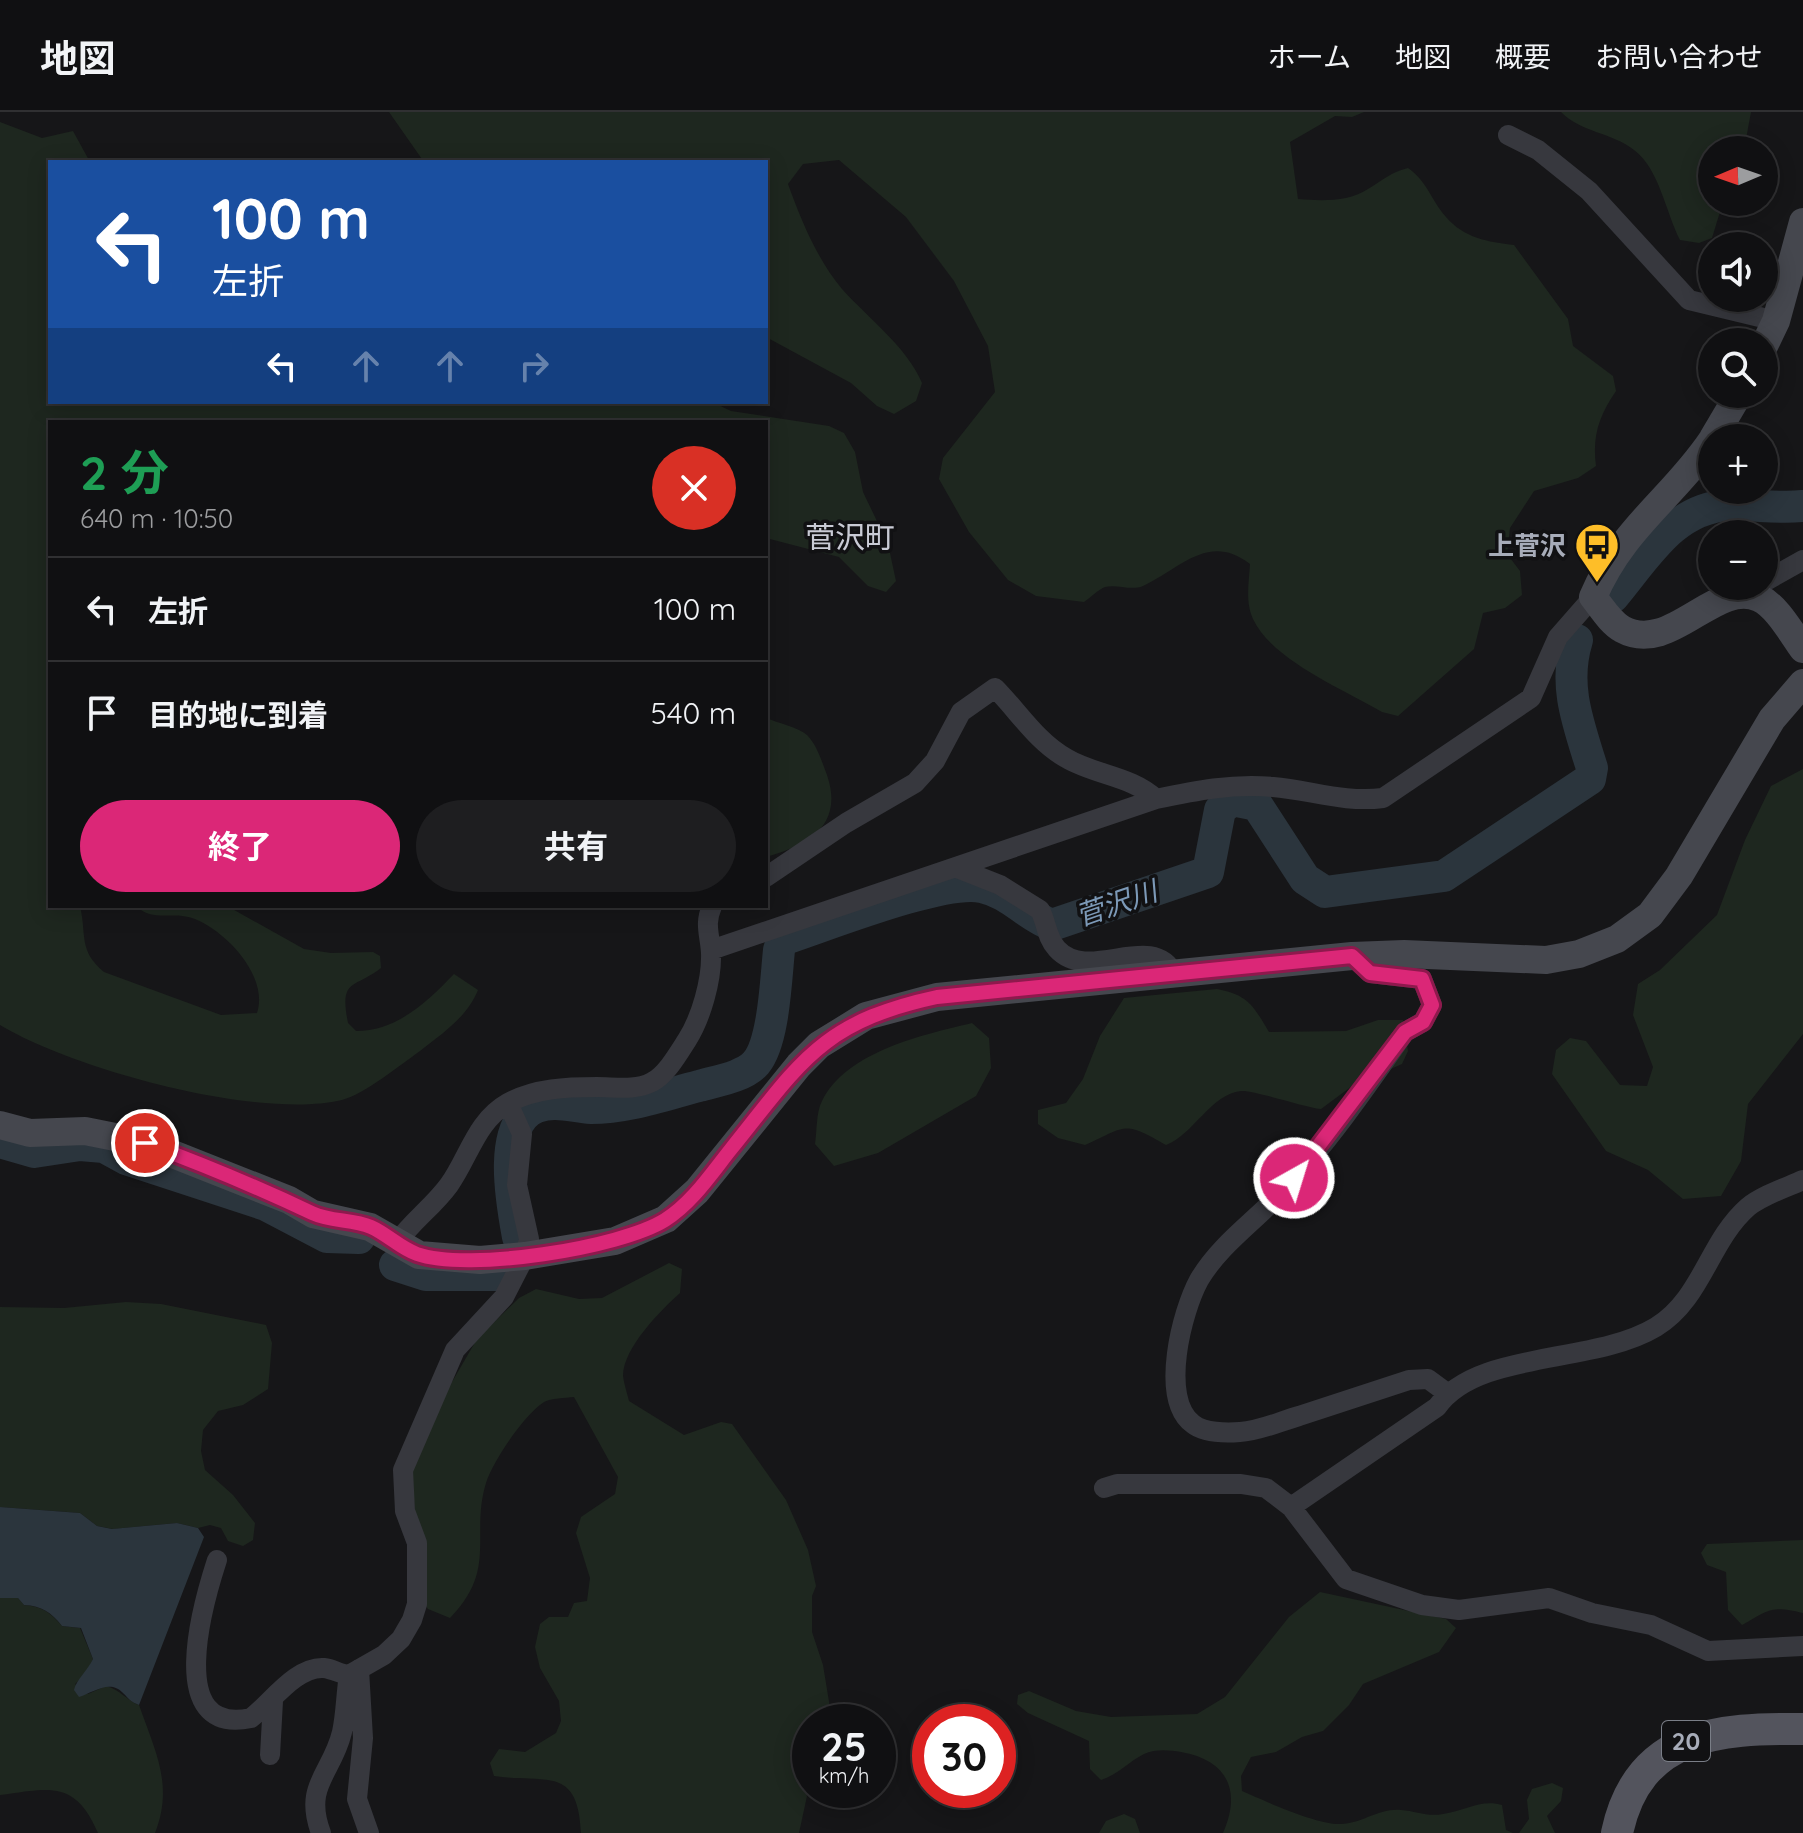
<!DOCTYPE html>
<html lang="ja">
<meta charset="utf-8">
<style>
:root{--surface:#101012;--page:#1e1e20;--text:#f1f3f6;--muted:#9c9d9f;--line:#303032;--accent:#db2777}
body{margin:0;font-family:Quicksand,"Noto Sans JP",sans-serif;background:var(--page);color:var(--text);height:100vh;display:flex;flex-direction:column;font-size:30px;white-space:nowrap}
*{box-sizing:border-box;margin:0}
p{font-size:26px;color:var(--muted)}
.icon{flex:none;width:44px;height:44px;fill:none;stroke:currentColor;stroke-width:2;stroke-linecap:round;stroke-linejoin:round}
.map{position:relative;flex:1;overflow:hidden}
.side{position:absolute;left:48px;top:308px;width:720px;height:488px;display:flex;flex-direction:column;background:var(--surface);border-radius:0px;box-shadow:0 4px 20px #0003,0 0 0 2px var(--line)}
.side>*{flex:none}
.top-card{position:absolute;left:48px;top:48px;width:720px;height:244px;border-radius:0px;box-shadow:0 4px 20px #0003,0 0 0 2px var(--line);background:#1a4fa0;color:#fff;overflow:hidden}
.needle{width:52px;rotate:268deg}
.controls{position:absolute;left:1698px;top:24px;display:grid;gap:16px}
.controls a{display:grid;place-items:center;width:80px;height:80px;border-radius:50%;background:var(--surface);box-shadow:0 4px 20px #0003,0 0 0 2px var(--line);font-size:40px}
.speed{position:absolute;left:792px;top:1592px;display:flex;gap:16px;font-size:40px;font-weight:700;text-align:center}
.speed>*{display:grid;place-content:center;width:104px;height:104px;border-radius:50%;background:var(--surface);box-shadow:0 4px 20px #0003,0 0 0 2px var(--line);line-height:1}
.speed small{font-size:20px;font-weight:400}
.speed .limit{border:12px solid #d22;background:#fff;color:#111}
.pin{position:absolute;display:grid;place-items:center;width:68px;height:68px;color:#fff;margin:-34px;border:4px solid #fff;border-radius:50%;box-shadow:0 2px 8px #0007}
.me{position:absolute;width:88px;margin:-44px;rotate:39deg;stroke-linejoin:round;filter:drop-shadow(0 0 6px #0008)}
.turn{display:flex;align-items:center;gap:28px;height:168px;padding:0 32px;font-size:36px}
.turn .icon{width:104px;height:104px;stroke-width:2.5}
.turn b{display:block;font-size:56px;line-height:68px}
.lanes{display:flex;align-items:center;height:76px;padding:0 32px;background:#0003;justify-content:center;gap:40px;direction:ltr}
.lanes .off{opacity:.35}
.round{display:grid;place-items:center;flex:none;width:84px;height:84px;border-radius:42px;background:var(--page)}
.head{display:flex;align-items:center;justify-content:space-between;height:136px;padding:0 32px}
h1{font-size:48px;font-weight:700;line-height:60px;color:#1e9e55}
.button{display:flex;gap:16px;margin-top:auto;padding:16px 32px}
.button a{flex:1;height:92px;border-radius:48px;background:var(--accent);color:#fff;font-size:32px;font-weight:700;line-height:92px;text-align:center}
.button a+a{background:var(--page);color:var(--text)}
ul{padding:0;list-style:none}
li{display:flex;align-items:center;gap:24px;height:104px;padding:0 32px;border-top:2px solid var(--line)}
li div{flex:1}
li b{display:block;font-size:30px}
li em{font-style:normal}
header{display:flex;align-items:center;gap:48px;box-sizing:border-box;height:112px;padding:0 40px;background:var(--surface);border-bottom:2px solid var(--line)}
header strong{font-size:38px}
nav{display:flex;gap:44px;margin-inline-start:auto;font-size:28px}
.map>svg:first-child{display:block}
.green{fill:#1e271f}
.water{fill:#2b353d}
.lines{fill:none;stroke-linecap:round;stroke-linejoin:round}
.river{stroke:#2b353d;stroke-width:32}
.street{stroke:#37383e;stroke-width:20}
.secondary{stroke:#45474e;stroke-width:28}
.primary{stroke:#53545d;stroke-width:32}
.route-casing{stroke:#8e194d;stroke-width:20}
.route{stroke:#db2777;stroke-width:14}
.labels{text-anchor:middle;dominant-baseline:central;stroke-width:7;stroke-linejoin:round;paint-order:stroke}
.shield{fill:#111113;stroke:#7a7e87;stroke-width:2}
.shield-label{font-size:24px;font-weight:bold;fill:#a7acb9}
.poi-label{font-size:26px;font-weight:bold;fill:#a7acb9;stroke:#111113;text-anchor:end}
.water-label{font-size:28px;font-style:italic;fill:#7c99b7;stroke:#111113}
.quarter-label{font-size:30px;fill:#c9cbd5;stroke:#111113}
</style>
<header>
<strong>地図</strong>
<nav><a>ホーム</a><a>地図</a><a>概要</a><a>お問い合わせ</a></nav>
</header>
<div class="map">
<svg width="1803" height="1721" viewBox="0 0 1803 1721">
<rect width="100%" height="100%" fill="#161618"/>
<path class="green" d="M389,0h975l-12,5 -17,-1 -45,26 8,57c24,2 50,3 70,-10 15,-9 23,-17 40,-21 19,13 23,32 38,49 18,21 42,25 68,28l54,74 5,27 40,30 3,15c-17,25 -24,45 -20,75l-18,12 -44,13 -24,37 -3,26 13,17 2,24 -17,13 -22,5 -9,36 -76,67 -16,-4c-39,-23 -110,-52 -129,-93 -8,-17 -4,-37 -3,-55 -41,-32 -69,4 -107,22 -12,5 -26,-2 -38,1 -6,2 -15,11 -21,15l-48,-6 -28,-16 -39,-48 -30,-53 4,-21 52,-66 -7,-46 -34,-65 -48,-64 -67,-57 -36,4 -15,20c13,36 29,75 54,105 26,29 65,58 80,94l-6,18 -22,13 -17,-8 -26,-23 -85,-46v-175h-342z
M1561,0h190l-7,38h-32v52h11l-11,36 -13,5 -19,-3c-14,-27 -21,-72 -46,-90 -23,-18 -52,-17 -73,-38z
M0,10l42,16 31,-7 17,31h-40v240h662l19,9 98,15 15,7 11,19 8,40 25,52 8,37 -10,11 -18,-6 -29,-29 -73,-19v-116h-716v484h30c7,30 -2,44 24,66l117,43 36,-2c12,-36 -30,-81 -62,-94 -21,-9 -42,4 -59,-13h91l77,43 27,4 42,-1 7,4 1,12c-27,21 -42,10 -33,55l8,8c41,0 71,-29 98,-57l24,16c-11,27 -35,43 -58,61 -20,14 -55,43 -78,49 -84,20 -269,-31 -342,-75z
M766,606c12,5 32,9 41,17 10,10 15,27 20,40 17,50 -18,70 -61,82z
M1803,657v265l-55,70 -7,57 -20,35 -38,3 -35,-29 -42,-19 -54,-77 4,-24 14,-12 16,3 34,44 27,1 6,-19 -20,-52 5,-31 22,-14 57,-55 28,-75 26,-54z
M1217,877c31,6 36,16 52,43l77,-1 32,-11h25l5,31 -6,13 -50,22 -31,23c-18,-2 -67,-19 -80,-18 -30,3 -48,44 -75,54 -43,-25 -39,-19 -81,0l-27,-7 -20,-14v-14l28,-7 17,-24 17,-43 24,-38z
M972,911l17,15 2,30 -15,28 -98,57 -44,13 -19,-22c2,-12 1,-32 7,-43 25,-50 101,-66 150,-78z
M669,1151l13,6 -2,24c-19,17 -57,55 -57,83 1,8 4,17 6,25l55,34 37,-13 11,2 54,76 22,50 8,36 -4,10v36l11,33 9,55 -22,2v18l-14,13 1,25 10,18 -8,37h-218c-3,-69 -36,-49 -87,-57l-4,-13 9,-14 26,3 31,-19 5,-12 -2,-20 -19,-33 -5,-21 5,-23 9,-7h19l6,-14 13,-2 3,-23 -14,-45 5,-16 34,-23 3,-17 -44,-80c-9,1 -23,1 -30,5 -20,13 -51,59 -58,81 -16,53 12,86 -36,135l-22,-9 -8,-11 -8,-132 33,-72 32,-55 42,-41 17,-9 43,10 23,-1z
M126,1190l35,2 105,21 6,18 -4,46 -25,16 -25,6 -15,19 -2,21 4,19 28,25 22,28 -2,17 -10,6 -15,-5 -7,-13 -11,-3 -12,3 -21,-5 -64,6 -16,-3 -17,-13 -80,-6v-200l64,1z
M1803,1428v73c-32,-8 -34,-3 -61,12l-14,-15 -2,-38 -19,-7 -6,-12 6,-9z
M1320,1480l126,27 10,9 -17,24 -76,32 -14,21 -26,26 -21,6 -26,15 -25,5 -10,19 1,15c23,10 75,34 99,33 20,0 38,-16 60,-14 15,1 26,7 42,4 22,-3 38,-15 59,-9l4,25 7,3h-290c19,-43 4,-73 -42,-81 -12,-2 -26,-3 -37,2 -16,8 -25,20 -43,26l-11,-11 -1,-28 -61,-28 -11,-9 1,-9 11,-4 47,20 35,6 86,-3 28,-17 64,-80z
M3,1484l15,2 6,7c18,1 27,8 38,21l18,2 13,31 -7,15 -11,10 13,10 18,-8c15,4 20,14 33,19 16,46 35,80 16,128h-57c-23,-53 -47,-45 -98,-38v-197z
M1552,1671l11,5 -2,13 -14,15 8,17h-36l10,-14 -2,-19 5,-11z
M1124,1702l11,5 5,14h-41l7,-12z"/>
<path class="water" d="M0,1395l80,6 17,13 15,3 65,-6 21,5 6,9 -65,168c-8,-3 -10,-6 -16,-12 -13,-14 -29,-1 -44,4l-5,-7c2,-10 14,-20 19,-31l-12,-31 -19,-2c-11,-14 -20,-20 -38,-21l-6,-7h-18z"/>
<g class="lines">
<path class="river" d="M1613,485c33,-39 60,-89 116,-92 25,-1 49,4 74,1
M0,1030l34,10 46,-7 24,2 22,12 140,46 61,32 32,1
M518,1125c-6,-33 -22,-115 19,-130 18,-7 36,0 54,1 37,0 73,-13 108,-22 17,-5 45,-9 57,-23 18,-21 20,-85 23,-113l3,-9 9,-4c42,-14 153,-58 191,-50 28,6 45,29 70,38l156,-53 12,-62 12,-10 25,5 48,74 20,13 119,-16 146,-97 2,-11c-14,-45 -29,-83 -15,-128
M395,1153l31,10h76"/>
<path class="street" d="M1508,23l30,15 51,41 100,109 87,21
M1764,470l39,-22
M957,756l43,17 40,25c7,13 6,27 17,39 32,35 95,-19 117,25
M766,765l80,-54 69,-40 20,-22 26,-49 34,-24c23,23 42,54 71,70 28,17 66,18 90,41
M711,838l445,-151c38,-8 77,-16 117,-12 37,3 71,16 110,11l148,-100 27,-61 35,-40
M1352,844l18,17 52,6 10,26 -9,17 -18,10c-39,56 -80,115 -127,164 -27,28 -59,50 -79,84 -17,31 -40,119 -6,144 11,9 34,9 47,8 20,-1 41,-11 59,-16 37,-12 74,-24 110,-36l19,-1 19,14
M396,1132c15,-22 37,-37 53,-59 20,-28 27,-64 59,-82 27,-15 60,-16 89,-16 18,0 38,4 55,-5 14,-7 26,-28 35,-42 14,-22 25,-60 24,-87 -1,-19 -7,-28 1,-47
M1104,1376l13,-4h124l25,4 25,19 55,72 76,26 37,5 90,-12 43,15 59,12 57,26 95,-5
M1291,1395l146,-100c40,-57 156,-42 219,-80 46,-28 53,-86 92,-120 15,-12 37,-19 55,-27
M217,1448c-13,40 -54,177 34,158 20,-15 45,-52 73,-50 9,1 16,6 25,7l35,-20 17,-16 11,-19 5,-16v-61l-12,-32 -2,-41 52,-120 49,-53 21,-41 4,-17 -12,-54 5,-51 -14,-31
M359,1557l4,69 -6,61 12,34
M270,1643l3,-54
M321,1721c-18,-48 11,-59 21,-101 4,-18 4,-39 7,-57"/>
<path class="secondary" d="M1764,234l12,-25 27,-99
M1713,326l26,-44
M1712,328c-39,58 -89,87 -119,157 9,11 17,25 29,32 49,27 93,-51 137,-31 18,8 33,36 44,51
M0,1013l30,8 55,-2 60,12 144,57 24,14 57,13 49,28 61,5 45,-4 90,-15 51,-22 31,-28 102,-126 20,-20 47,-29 71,-19 415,-41 52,-2 142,6 33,-6 38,-15 33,-24 29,-39 93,-157 31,-36"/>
<path class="primary" d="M1617,1721c21,-100 102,-105 186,-104"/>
</g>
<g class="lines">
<g class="route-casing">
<path id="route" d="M145,1031c57,21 112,44 167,70 19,9 40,6 59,14 16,7 29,21 46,27 51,18 203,-6 248,-34 27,-17 46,-46 66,-71 70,-87 90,-127 206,-152l415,-41 18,17 52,6 10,26 -9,17 -18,10 -111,146"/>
</g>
<use href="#route" class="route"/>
</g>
<defs>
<g id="bus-pin" transform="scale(2.3)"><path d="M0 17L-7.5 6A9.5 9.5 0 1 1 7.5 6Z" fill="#febe28" stroke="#111113"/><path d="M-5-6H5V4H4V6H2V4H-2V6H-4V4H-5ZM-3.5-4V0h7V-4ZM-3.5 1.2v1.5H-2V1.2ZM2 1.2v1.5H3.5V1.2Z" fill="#111"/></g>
</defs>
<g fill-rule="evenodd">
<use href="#bus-pin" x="1597" y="433"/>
</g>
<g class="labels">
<rect class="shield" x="1662" y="1609" width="48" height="40" rx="6"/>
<g class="shield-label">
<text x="1686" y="1629">20</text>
</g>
<g class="poi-label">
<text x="1566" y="433">上菅沢</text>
</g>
<g class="water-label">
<text transform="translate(1116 791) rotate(-19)">菅沢川</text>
</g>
<g class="quarter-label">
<text x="850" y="425">菅沢町</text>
</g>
</g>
</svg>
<div class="controls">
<a><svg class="needle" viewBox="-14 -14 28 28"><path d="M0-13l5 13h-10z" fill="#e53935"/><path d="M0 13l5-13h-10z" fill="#9c9d9f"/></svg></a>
<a><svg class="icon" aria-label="sound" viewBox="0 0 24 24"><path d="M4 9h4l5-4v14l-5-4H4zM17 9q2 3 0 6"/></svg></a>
<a><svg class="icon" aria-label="search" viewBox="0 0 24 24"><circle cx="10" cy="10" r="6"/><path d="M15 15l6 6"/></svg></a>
<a>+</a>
<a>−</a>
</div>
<div class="speed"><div>25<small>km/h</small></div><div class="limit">30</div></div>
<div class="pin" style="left:145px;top:1031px;background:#d93025"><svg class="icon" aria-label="arrive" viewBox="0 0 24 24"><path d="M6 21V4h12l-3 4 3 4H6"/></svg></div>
<svg class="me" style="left:1294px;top:1066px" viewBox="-20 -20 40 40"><circle r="17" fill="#db2777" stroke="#fff" stroke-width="3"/><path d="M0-11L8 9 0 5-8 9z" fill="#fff"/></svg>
<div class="top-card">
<div class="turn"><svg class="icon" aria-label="left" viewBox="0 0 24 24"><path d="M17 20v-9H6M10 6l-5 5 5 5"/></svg><div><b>100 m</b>左折</div></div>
<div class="lanes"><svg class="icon" aria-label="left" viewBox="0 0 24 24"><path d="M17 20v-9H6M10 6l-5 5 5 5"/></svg><svg class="icon off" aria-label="ahead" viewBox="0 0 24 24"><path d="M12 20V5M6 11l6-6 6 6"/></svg><svg class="icon off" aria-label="ahead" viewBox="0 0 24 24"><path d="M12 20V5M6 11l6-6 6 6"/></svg><svg class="icon off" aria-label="right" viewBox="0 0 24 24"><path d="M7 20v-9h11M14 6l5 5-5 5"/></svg></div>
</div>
<section class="side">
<div class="head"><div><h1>2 分</h1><p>640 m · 10:50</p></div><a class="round" style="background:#d93025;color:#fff"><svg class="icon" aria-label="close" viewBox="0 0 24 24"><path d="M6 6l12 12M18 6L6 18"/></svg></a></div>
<ul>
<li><svg class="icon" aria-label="left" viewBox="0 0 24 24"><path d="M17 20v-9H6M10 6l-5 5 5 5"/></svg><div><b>左折</b></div><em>100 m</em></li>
<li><svg class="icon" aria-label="arrive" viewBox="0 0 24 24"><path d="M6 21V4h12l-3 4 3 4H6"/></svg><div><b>目的地に到着</b></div><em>540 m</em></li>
</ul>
<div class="button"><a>終了</a><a>共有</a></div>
</section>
</div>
